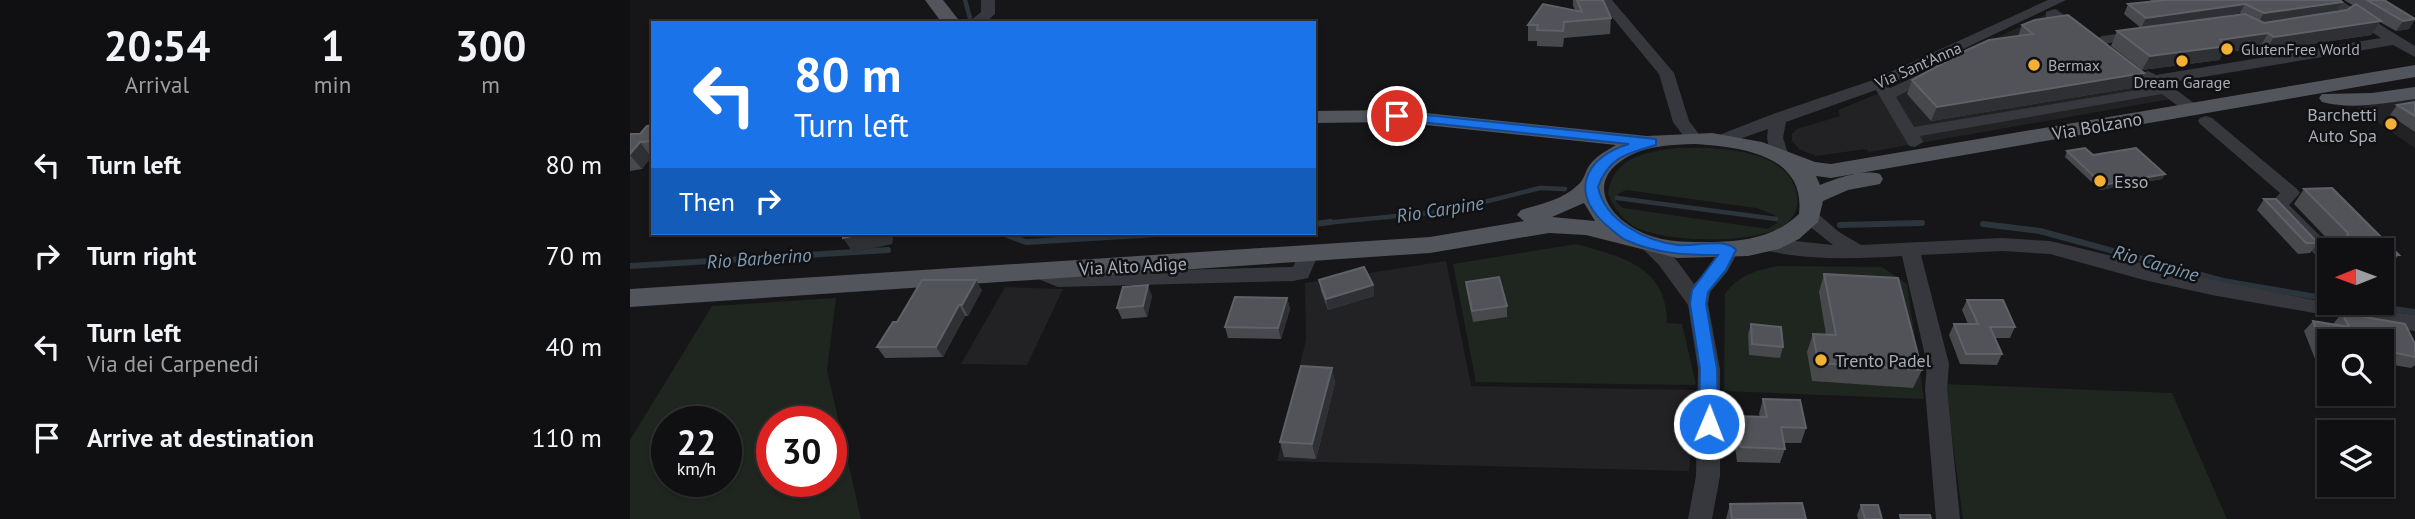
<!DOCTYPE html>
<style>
:root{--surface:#101012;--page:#19191b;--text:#f1f3f6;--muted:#9c9d9f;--line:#303032}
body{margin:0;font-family:"PT Sans",sans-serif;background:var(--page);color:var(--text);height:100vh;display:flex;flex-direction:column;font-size:26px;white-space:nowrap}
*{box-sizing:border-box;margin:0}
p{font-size:23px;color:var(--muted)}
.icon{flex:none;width:38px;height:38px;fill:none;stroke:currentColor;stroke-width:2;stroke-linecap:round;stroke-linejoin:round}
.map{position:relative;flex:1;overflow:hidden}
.panel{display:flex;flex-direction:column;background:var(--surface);width:630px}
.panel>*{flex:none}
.top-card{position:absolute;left:21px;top:21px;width:665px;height:214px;border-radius:0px;box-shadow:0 2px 5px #0004,0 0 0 2px var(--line);background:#1a73e8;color:#fff;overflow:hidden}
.needle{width:46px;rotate:269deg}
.controls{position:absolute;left:1687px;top:238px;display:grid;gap:14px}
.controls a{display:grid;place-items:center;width:77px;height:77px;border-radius:0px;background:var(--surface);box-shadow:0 2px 5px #0004,0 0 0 2px var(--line);font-size:35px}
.speed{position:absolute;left:21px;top:406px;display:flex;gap:14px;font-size:35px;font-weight:700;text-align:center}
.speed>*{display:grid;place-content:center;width:91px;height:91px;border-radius:50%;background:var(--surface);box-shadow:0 2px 5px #0004,0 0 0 2px var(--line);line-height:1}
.speed small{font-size:18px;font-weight:400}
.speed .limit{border:10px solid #d22;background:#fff;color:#111}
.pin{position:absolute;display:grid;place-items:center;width:60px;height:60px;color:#fff;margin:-30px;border:4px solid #fff;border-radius:50%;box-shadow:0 2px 7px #0007}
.me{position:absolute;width:77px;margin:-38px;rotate:1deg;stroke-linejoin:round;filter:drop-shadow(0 0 5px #0008)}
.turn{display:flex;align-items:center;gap:24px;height:147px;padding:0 28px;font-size:32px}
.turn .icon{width:91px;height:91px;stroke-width:2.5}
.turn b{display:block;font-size:49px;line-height:60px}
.then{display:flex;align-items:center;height:66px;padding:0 28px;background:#0003;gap:14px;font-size:26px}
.eta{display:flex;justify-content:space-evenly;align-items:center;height:119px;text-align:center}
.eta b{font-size:42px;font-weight:700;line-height:49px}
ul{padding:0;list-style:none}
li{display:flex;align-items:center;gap:21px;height:91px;padding:0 28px}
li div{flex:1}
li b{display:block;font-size:26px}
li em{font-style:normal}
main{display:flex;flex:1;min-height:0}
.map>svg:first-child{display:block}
.built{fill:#222225}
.green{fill:#1e261f;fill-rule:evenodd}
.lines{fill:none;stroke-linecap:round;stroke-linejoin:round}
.stream-far1{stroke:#2c353c;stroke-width:4.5}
.stream{stroke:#2c353c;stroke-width:6}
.minor{fill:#37383d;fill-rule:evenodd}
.major{fill:#53555c;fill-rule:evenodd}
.wall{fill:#47494d;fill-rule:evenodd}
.shaded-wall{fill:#2f3033}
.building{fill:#525359;stroke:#5f6168;stroke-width:2}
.route{fill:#1a73e8;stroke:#114b97;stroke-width:2}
.poi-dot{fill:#f2b134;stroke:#111113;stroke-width:2.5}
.labels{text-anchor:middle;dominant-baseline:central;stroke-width:5;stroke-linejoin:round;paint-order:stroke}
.far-poi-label{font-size:16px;fill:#a8adb8;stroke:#111113;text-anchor:start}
.far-street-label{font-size:16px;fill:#a8adb8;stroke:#111113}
.poi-label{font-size:18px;fill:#a8adb8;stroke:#111113;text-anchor:start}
.street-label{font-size:18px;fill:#a8adb8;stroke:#111113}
.water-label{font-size:19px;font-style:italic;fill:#7f9bb3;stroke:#111113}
</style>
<main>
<section class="panel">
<div class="eta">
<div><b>20:54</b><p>Arrival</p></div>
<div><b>1</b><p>min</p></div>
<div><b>300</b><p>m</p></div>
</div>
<ul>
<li><svg class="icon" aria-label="left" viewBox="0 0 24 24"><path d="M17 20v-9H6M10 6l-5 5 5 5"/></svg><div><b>Turn left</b></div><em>80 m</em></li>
<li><svg class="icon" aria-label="right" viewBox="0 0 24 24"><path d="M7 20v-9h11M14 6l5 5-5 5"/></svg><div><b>Turn right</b></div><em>70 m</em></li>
<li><svg class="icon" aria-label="left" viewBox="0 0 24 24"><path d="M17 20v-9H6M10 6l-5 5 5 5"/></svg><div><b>Turn left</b><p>Via dei Carpenedi</p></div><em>40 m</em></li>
<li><svg class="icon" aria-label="arrive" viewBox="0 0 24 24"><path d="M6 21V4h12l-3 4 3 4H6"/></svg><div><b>Arrive at destination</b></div><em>110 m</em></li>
</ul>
</section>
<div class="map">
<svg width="1785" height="519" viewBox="0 0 1785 519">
<rect width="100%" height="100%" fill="#161618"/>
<path class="built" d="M1427,9l114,90 -302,53 -3,-3 -50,7 -17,-7 -7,-8v-7l5,-5 43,-13 -2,-6 46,-19z
M1785,97v51l-59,-40z
M816,261l25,125 224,4 -6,81 -412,-10 29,-121 -1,-57z
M375,287l58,2 -36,76 -66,-1z"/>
<path class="green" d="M1047,148c37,-1 112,-1 120,47 2,11 -2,22 -11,29 -28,21 -120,19 -151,3 -13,-8 -21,-19 -27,-33 5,-37 37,-42 69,-46zM996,190l130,18 19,7 2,8 -9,6 -145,-21 -7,-6 2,-8z
M946,244c46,13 91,22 91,79l15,1 14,61 -220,-3 -23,-118z
M1149,266l103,1 25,17 17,115 -200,-8 1,-97c13,-19 32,-24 54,-28z
M206,298l-9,72 34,149h-231v-79l82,-134zM37,422h59v59h-59zM142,422h59v59h-59z
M1315,384l227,9 55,126h-264z"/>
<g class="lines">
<path class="stream-far1" d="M335,0l5,18
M987,198l159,21
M684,224l135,-13 91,-23 25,1
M1247,224l45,-1"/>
<path class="stream" d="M684,224l17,-2
M1353,224l57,7 183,50 106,18
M1210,225l82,-2
M372,233l24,9 147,-9
M0,266l258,-16
M1720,303l65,9"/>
<path class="minor" d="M351,0h14v14l-10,9h-17l13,-11z
M968,0h14l62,73 15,48 13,17 -2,4h-12l-15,-20 -14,-48z
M1418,0h18l-178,85 2,3 42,-19 8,5 -44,23 18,30 229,-38 -26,-21 -3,-3 8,-5 20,13 6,-2 8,4 225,-37 -58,-38h17l75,46v11l-22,-12 -226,38 31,23 2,3 -2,3h-12l-24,-18 -242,42 3,6 -8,5 -6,-1 -33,-56 -90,32 -3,16 6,18 -3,4 -6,1 -9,-5 -4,-18 1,-9 -43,15 -8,-5 2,-4 54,-21 100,-34z
M1425,9l29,20 2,3 -2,3c-15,3 -23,-15 -38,-17v-6z
M1510,31l7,4 -2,3 -43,6 -7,-4 7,-4z
M1576,116l6,2 85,71 3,4 -11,12 45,45h-5v14l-7,-2 -50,-53 -3,-4 11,-12 -80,-69 -2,-3 2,-3z
M1180,211l7,2 22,19 22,13 141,-7 48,3 162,39 117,23 86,12v16l-203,-36 -68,-15 -94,-26 -48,-3 -81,4 28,109 -2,25 13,130h-24l-11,-130 2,-25 -25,-108c-47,3 -96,5 -142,-7l-2,-5 2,-5 7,-1 66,7 -30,-24 -2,-4 2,-4z
M1015,236c22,6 36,31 49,48l19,-21 9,-18h14l3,5 -12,22 -17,20 -2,12 12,65v107l-8,43h-24l8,-43 2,-107 -10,-64 -29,-40 -23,-23 2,-5z
M678,248l7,2 3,5 -10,23 -15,3 -235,6 -27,-11 -3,-5 3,-5 7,-2 22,9 233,-6 8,-17z"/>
<path class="major" d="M295,0h18l18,23h-19z
M1785,65v12l-584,101 -15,-2 4,9c18,-7 41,-16 60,-11l3,5 -3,5 -32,6 -25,11 -5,21 -19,17 -20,10 -31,7 -71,2 -91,-23 -37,-2 -119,20 -800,54v-18l800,-52 94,-16 -7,-6 4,-5c20,-6 41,-10 57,-25 6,-5 7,-13 11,-19 7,-10 17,-15 27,-21l-219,-23 -83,1v-12l83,-1 250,26 65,-3 50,9 53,20 16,2zM1064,144c46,3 112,10 105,70 -25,23 -52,27 -84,28 -21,0 -44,1 -64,-6 -41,-14 -71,-55 -20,-81 19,-10 42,-10 63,-11zM954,203l11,18 -43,-4z
M1785,87v12c-30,4 -63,11 -93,3l-3,-4 3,-4 50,-1z"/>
</g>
<path class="wall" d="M943,0h30l8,18 -1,16 -46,4 -1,9 -26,-1v-5h-9v-16l47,-15 -2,-4z
M1520,0h190l2,2 -6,10 -73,11h1l83,-13 7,-4 -10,-6h40l31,19 -6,10 -13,2 -16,-9 -9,13 -106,16 -5,-4 -37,6 -4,7 -77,10 -31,-24 6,-15 24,-3 -17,-14 4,-10 24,-2zM1610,13l1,1 -69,10z
M1392,25l122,48 -7,14 -206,34 -24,-27 5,-14 106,-44z
M1785,102v30l-25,-17 7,-10z
M23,125v32h-2l-9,12 -12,2v-37h10z
M1437,151l98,23 -3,5 -62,11 -35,-33z
M1674,189l95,66 -13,14h-4v-19h-46v-2l-42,-44z
M1634,199l54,44 -8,10 -12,1 -41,-44z
M1194,274l98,96 -9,18 -101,-7 -5,-29 6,-18 13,1 -7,-43z
M689,280l54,5 1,11 -46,14 -7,-19z
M836,282l41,24v11l-34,5 -6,-30z
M352,290l-14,26h-3l-22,41 -58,1 -8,-11 20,-25z
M522,296l-5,21 -25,2 -5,-11z
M657,298l3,11 -9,30 -53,-1 -3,-11z
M1337,300l48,27 -5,11h-15l7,16 -5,11 -37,-1 -11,-29 5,-11h14l-6,-14z
M1712,313l73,31v21l-4,3 -29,-5v-22h-53v25l-12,-2 -13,-33 9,-10 21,4 -1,-1z
M1121,324l32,23 -3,11 -31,-3 -1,-21z
M702,368l3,15 -19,76 -32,-2 -4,-15z
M1133,399l43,29 -5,15h-17l1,6 -5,14 -43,-1 -4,-31 3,-15 24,1 -1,-3z
M1100,504l76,15h-80z
M1231,505l21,14h-24l-1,-4z"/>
<path class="shaded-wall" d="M1712,2l-6,10 -78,11 6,-10z
M1615,4l-5,9 -99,15 5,-10z
M1785,19l-6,10 -13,2 7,-10z
M1751,21l-10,14 -106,16 9,-14z
M1638,33l-8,14 -37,6 -4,7 -77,10 8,-14 70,-16z
M1514,73l-7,14 -206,34 6,-14z
M10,142l11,15 -9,12 -12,-14z
M1535,174l-3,5 -62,11 3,-5z
M234,233h30l-2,11 -39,9 -10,-15z
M346,280l6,10 -14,26 -6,-11z
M518,285l4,11 -5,21 -4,-11z
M743,285l1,11 -46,14 -2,-11z
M657,298l3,11 -9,30 -3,-11z
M329,305l6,11 -22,41 -7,-10z
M702,368l3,15 -19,76 -4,-15z"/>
<path class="building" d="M947,0h26l8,18 -47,4 -1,9 -26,-1 1,-5h-10l15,-21 39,8z
M1536,0h174l2,2 -78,11 -19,-9 -99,14 -18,-14z
M1737,0h17l31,19 -12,2z
M1726,4l25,17 -107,16 -6,-4 -48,7 7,6 -77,10 -33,-25 128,-17 19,9 83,-13z
M1438,15l76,58 -207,34 -25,-27 55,-30 22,-10 44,-6 -11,-9 13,-5z
M1785,102v14l-18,-11z
M23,125v16l-13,1 -10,12v-20h10l7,-8z
M1455,148l8,7 43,-7 29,26 -62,11 -36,-34z
M1702,188l67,67h-17v-5h-18l-8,-8 -9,-5 1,-4 -44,-44z
M1634,199h12l42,44h-12z
M213,233h21l-21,5z
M734,267l9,18 -47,14 -7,-19z
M1194,274l74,4 24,92 -104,-7 -5,-29 23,1z
M869,277l8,29 -35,5 -6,-29z
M292,280h54l-14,25h-3l-23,42h-59l16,-25h4z
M518,285l-5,21 -26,2 6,-21z
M605,297l52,1 -9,30 -53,-1z
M1337,300h36l12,27h-25l12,27h-36l-12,-30h24z
M1712,313l63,11 10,20v13l-33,-7v-9h-53v13l-3,-1 -13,-32 36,6z
M1121,324l30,3 2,20 -31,-3z
M671,366l31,2 -20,76 -32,-2z
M1133,399l37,1 6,28 -25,-1 4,22 -44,-2 -5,-31 31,1z
M1172,503l4,16h-74l-2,-15z
M1231,505h17l4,14h-17z
M1270,515h30l1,4h-30z"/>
<path class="route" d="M767,112l259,27v6c-30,9 -47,12 -58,42 7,34 47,54 80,58 15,2 48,-8 58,5l-10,20 -18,22 -2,12 11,65 1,55 -3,5 -6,2 -7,-2 -3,-5 1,-55 -10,-65 2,-14 26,-35c-31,0 -61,-1 -90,-14 -6,-2 -12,-8 -17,-12 -42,-32 -30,-71 18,-85l-237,-25 -2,-3z"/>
<g class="poi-dot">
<circle cx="1597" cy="49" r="7"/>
<circle cx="1552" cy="61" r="7"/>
<circle cx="1404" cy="65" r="7"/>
<circle cx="1761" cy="124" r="7"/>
<circle cx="1470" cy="181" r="7"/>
<circle cx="1191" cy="360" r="7"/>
</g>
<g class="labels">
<g class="far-poi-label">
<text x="1611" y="49">GlutenFree World</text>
<text x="1418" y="65">Bermax</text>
<text x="1552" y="82" text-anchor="middle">Dream Garage</text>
</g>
<g class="far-street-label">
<text transform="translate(1288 65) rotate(-24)">Via Sant'Anna</text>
</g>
<g class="poi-label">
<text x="1747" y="114" text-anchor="end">Barchetti<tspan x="1747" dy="21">Auto Spa</tspan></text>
<text x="1484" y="181">Esso</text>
<text x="1205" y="360">Trento Padel</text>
</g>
<g class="street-label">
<text transform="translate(1467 126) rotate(-10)">Via Bolzano</text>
<text transform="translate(503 266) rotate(-3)">Via Alto Adige</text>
</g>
<g class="water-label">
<text transform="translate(810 209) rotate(-9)">Rio Carpine</text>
<text transform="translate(129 258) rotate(-4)">Rio Barberino</text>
<text transform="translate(1526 263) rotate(16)">Rio Carpine</text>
</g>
</g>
</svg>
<div class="controls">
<a><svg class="needle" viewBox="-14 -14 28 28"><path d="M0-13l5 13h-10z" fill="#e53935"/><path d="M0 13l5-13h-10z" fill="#9c9d9f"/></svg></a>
<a><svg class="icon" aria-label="search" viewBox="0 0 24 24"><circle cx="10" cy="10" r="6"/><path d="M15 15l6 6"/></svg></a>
<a><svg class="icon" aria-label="layers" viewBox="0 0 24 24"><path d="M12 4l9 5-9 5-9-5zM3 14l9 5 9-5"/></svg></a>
</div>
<div class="speed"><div>22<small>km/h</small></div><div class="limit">30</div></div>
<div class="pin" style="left:767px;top:116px;background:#d93025"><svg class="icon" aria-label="arrive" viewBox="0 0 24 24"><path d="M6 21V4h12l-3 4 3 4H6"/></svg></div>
<svg class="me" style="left:1079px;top:424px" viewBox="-20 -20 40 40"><circle r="17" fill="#1a73e8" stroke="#fff" stroke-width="3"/><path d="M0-11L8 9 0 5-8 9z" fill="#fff"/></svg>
<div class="top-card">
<div class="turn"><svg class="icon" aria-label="left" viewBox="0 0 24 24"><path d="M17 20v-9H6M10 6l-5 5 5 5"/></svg><div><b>80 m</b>Turn left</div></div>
<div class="then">Then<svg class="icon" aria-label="right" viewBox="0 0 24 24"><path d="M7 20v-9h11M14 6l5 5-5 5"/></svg></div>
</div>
</div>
</main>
